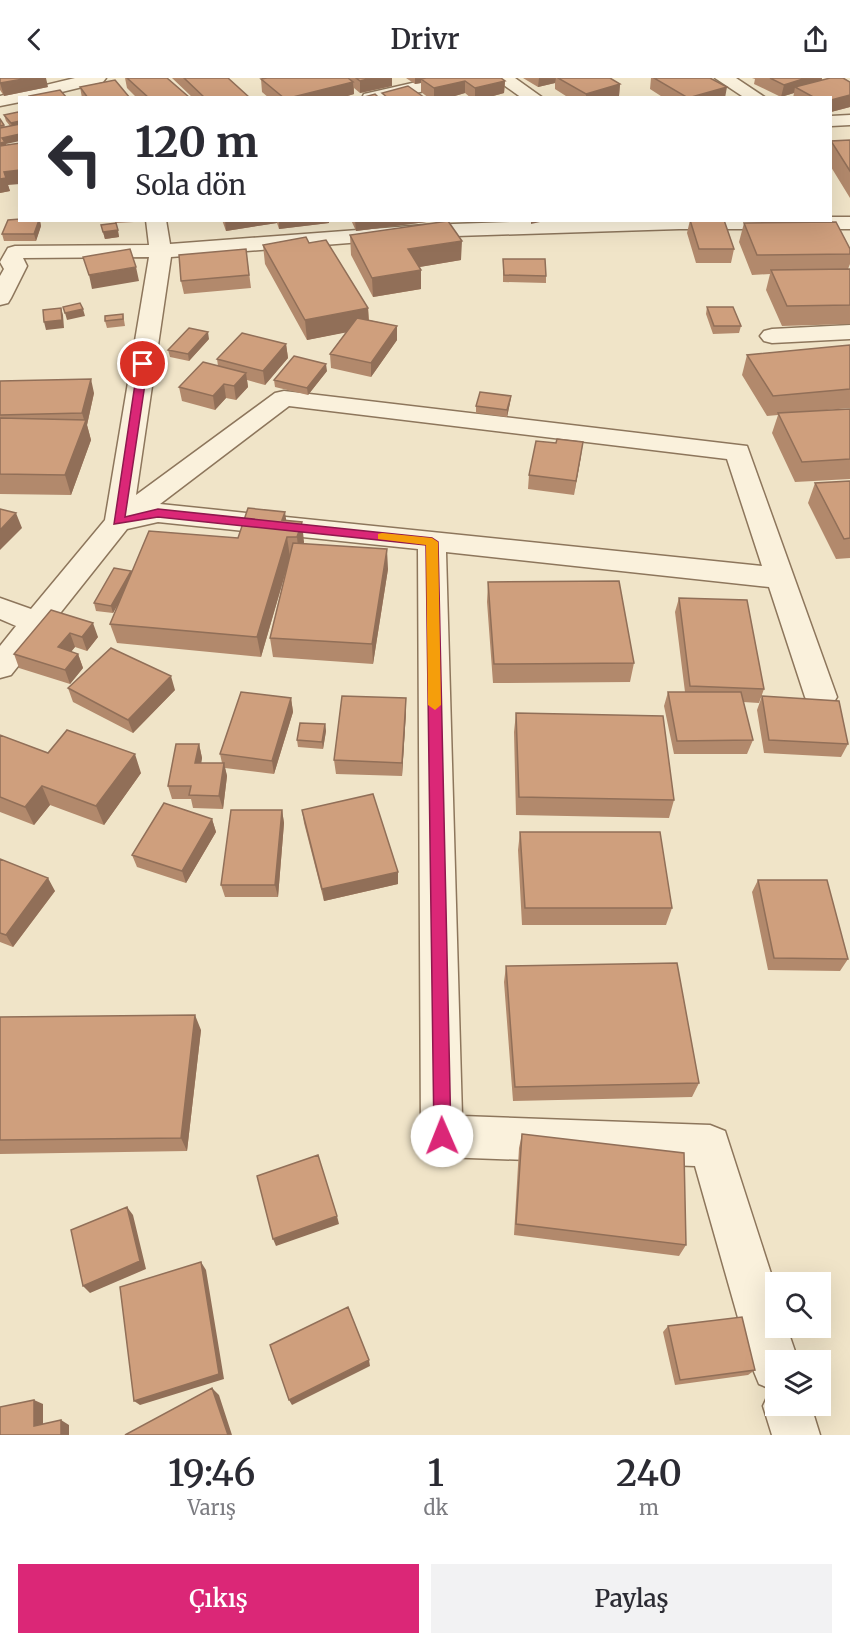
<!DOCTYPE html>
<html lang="tr">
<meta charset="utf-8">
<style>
:root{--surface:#fff;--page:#f2f2f3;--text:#2b2b33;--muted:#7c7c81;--accent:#db2777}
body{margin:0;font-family:Merriweather,serif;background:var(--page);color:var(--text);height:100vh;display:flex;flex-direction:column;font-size:22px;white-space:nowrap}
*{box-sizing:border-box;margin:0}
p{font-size:20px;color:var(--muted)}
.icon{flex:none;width:33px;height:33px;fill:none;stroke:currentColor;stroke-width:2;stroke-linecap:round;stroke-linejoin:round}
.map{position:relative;height:1357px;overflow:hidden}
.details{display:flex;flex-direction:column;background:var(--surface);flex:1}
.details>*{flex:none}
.top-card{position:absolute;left:18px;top:18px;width:814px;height:126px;border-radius:0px;box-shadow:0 6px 24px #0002;background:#fff;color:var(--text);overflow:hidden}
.controls{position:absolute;left:765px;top:1194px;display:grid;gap:12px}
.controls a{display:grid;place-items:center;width:66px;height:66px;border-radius:0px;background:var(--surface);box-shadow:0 6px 24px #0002;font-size:30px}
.pin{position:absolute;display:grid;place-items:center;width:51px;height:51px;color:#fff;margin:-26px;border:3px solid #fff;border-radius:50%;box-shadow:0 2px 6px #0007}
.me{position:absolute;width:66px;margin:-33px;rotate:359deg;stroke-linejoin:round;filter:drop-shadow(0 0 4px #0008)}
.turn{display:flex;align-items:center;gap:21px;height:126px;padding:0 18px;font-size:27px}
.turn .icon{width:78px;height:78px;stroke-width:2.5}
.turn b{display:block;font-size:42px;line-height:51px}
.eta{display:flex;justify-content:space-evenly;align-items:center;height:102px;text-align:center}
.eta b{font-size:36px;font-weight:600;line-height:42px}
.primary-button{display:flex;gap:12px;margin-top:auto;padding:12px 18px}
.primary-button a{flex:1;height:69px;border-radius:0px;background:var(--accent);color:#fff;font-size:24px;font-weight:600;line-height:69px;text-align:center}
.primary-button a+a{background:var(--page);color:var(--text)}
header{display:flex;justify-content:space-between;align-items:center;height:78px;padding:0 18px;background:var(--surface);font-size:27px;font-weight:600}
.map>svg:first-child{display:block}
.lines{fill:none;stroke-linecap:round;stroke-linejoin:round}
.minor-casing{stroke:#8d765c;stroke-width:3}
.minor{fill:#faf1dc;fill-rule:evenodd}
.wall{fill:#b2896c}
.shaded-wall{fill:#916f58}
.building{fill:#cf9f7d;stroke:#916f58;stroke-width:1.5}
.route{fill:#db2777;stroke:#8e194d;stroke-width:1.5}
.slow{fill:#f59e0b}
</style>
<header><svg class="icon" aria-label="back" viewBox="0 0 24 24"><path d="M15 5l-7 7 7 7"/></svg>Drivr<svg class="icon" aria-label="share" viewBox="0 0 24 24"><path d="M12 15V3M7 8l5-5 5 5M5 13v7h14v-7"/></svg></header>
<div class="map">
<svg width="850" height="1357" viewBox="0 0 850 1357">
<rect width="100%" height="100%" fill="#f0e4c8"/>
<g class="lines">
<g class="minor-casing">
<path id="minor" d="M75,0h31l-3,4 -66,16h-17v4l-20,4v-10z
M434,0h31l-3,4 -67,16h-33l2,-4z
M494,0h21l28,20h-21z
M715,0h21l30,20h-21z
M850,37v10l-19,1v-10z
M831,139h19v12h-171l-254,8 -254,20 -35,238 139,-102 9,-2 463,55 90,251 -5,8 -11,4 -11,-4 -5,-8 -36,-110 -323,-35 16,564 248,9 15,6 51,158v39h11l11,32h-22v46h35l9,29h-48l-9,-29 8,-17 -12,-5 -7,-17 -57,-201 -253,-9 -15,-6 -6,-15 -3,-587 -260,-27 -31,7 -116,146 -11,3v-32l16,-20 -16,-7v-21l31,11 74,-89 44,-263 -126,1 4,8 -16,32 -3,5 -8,2v-29l4,-7 -4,-7 8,-14 7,-2 134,-1 -3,-25h20l4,24 255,-19 137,-5h269zM289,328l438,53 35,107 -602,-62z
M850,247v14l-78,4 -8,-2 -4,-5 4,-5 8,-2z"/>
</g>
<use href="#minor" class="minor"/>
</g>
<path class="wall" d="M0,0l48,9 -44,9 -4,-6z
M125,0h42l23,20h-53l-10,-10z
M172,0h56l22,20h-57z
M267,0h125v8l-32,7 -6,-5v6l-13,4h-72l-7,-6 -1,-13z
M406,0h95l4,3 -1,12 -18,5h-15l-6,-5 -17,5h-19l-8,-6v-9l-6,1z
M523,0h87l10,6 -1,12 -4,2h-46l-14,-9v-6l-17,4z
M651,0h59l15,20h-61l-14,-9z
M752,0h70v2l28,2v25l-19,5v-14h-38l1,-5 -13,4 -27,-13 1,-5z
M80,9l50,11h-48z
M18,34l-12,32 2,41 2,6 -10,2v-74l5,8 5,-1 -4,-5 -2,-6z
M850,62v58l-19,-31v-26z
M20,142h25l-5,1 1,5 -5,15h-32l-2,-7z
M115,142h19v2l-18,1 3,14 -14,2 -4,-14 14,-2z
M222,142h107v3l-50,6 -2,-6 -51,8z
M351,142h91l-86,11z
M690,142l44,29 -3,14h-35l-9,-30z
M744,145l106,26v15l-2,5h2v55l-68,2 -16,-36 4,-16 -18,1 -13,-33z
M350,157l111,25 -42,7 2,22 -48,8 -22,-42z
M263,167l105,63 1,12 28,6v14l-26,37 -40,-9 -1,-14 16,-22 -39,8 -42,-76z
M246,171l5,39 -67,6 -3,-13z
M503,181l43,17v7l-43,-1z
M707,229l34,19 -2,7 -26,1 -7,-20z
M123,236l2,12 -18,2 -2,-7z
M209,261l-20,22 -19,-4 -2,-7z
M286,266l2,14 -23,27 -18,-5 1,7 -12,13 -10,-2 -11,12 -33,-9 -3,-14 39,-21 -1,-7z
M850,267v63l-35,3 35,-2v70l-55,3 -23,-49 6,-18 -11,1 -25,-41 5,-20z
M327,293l-19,24 -33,-8 -1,-7z
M0,303l94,12 -7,32 4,15 -20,55 -71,-1z
M511,318l-1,7 -3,14 -31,-4v-7z
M581,378l-7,39 -46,-6 1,-14z
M850,403v77l-14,1 -28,-56 7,-20z
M286,443l18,21v1l84,26 -15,95 -100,-7 -3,-19 18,-74 -27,93 -144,-14 -7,-19 8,-20 -5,9 -17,-2 -2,-8 38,-30 106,-35z
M488,504l146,81 -4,19 -137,1 -6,-81z
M679,520l85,91 -5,14 -16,-1 10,38 -6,14h-73l-10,-48 4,-14h17l-10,-80z
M51,532l47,27 -11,14 -12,-4 -4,5 7,2 5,14 -13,16 -51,-16 -5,-14z
M68,610l107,2 -42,43 -60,-31z
M762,618l86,48 -7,13 -77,-4 -7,-43z
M291,620l2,14 -19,62 -49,-6 2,8 -4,33 -30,-1 -2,-9h-19l-4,-13 31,-42 3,14 -1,5h21l-2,-9z
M406,620v14l-4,64 -66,-2 -2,-14z
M516,635l158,87 -5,18 -153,-3 -2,-83z
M325,646l1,7 -3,18 -25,-2 -1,-7z
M0,657l48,18 93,20 -37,52 -54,-20 -16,20 -34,-13z
M282,732l2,13 -6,74h-53l-4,-12z
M302,732l96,62v12l-74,17 -20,-78z
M212,741l4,13 -30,51 -49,-16 -5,-12z
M520,754l152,76 -6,17h-144l-4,-75z
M0,781l55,32 -42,56 -13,-5z
M758,802l90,79 -8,12 -72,-1 -16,-78z
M506,888l193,117 -7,14 -179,4 -9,-119z
M0,939l201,13 -14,121 -187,3z
M522,1056l164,111 -7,11 -165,-21 5,-87z
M668,1248l87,44 -7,5 -73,10 -12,-53z"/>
<path class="shaded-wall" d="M29,0h17l2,9 -44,9 -4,-13z
M371,0h21v8l-32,7v-12z
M415,0h25l-19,1v4l-6,1z
M539,0h17l-1,5 -17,4z
M806,0h16l-2,7 -25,2 -1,6 -13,4 3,-12z
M465,3v12l-17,5h-14v-10z
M505,3l-1,12 -18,5h-11v-10z
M353,4l1,12 -13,4h-52z
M620,6l-1,12 -4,2h-29v-4z
M727,9l-2,11h-36z
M850,17v12l-19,5v-12z
M20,43v7l-7,2 -2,-7z
M20,56v7l-14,3 1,5 -7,1v-7l2,-5z
M20,92v14l-12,1 2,6 -10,2v-14l4,-7z
M27,142h18l-5,1 1,5 -5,15 -2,-7z
M225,142h52v3l-51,8z
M279,142h50v3l-50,6z
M355,142h87l-86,11z
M531,142h18l-18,4z
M118,152l1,7 -14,2 -2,-7z
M462,163l-1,19 -53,9v-20z
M136,189l3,14 -47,8 -3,-14z
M421,192v19l-48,8 -1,-19z
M61,230l2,7 1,13 -18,2 -2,-8z
M368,230l1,20 -62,12 -2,-20z
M83,231l2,7 -18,4 -2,-7z
M397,248v14l-26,37v-14z
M208,254l1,7 -20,22 -1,-7z
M286,266l2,14 -23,27 -2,-14z
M326,286l1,7 -19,24 -1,-7z
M246,295l2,14 -12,13 -2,-14z
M91,301l3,14 -7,32 4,15 -20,55 -6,-20 20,-52 -3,-10z
M224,306l2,14 -11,12 -2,-14z
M511,318l-1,7 -3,14v-7z
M583,364l-2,14 -7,39 2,-14z
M285,434l3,20 -6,-12z
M16,435l6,15 -22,22v-20z
M302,444l2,20 -5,15 -2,-20z
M287,459l3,20 -29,100 -4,-20z
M387,471l1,20 -15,95 -1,-20z
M131,493l2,7 -20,35 -2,-7z
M93,545l5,14 -11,14 -5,-14z
M70,555l5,14 -12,14 -5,-14z
M78,576l5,14 -13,16 -5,-14z
M171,598l4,14 -42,43 -5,-13z
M291,620l2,14 -19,62 -2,-13z
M406,620v14l-4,64v-13z
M325,646l1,7 -3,18 -1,-7z
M199,666l3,14 -3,18 -4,-13z
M135,676l6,19 -37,52 -8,-19z
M224,685l3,13 -4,33 -4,-13z
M42,708l8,19 -16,20 -9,-18z
M282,732l2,13 -6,74 -3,-12z
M212,741l4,13 -30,51 -4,-12z
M398,794v12l-74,17 -2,-12z
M48,800l7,13 -42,56 -7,-12z
M195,937l6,15 -14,121 -6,-13z
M127,1129l6,8 13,54 -56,24 -7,-7z
M337,1138l2,8 -63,22 -3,-7z
M201,1184l5,8 18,109 -84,26 -6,-4z
M369,1282l1,6 -78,39 -3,-5z
M212,1310l7,7 13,40h-4z
M34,1322l9,4v26l-9,-4z
M61,1342l8,5v10h-8z"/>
<path class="building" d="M0,0h29l-29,5z
M127,0h40l23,20h-41z
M184,0h44l22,20h-45z
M267,0h81l5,4 -64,16h-5l-23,-19z
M356,0h15l-11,3z
M426,0h75l4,3 -30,7 -10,-7 -31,7 -13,-9z
M558,0h52l10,6 -34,10z
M654,0h56l17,9 -39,11z
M770,0h36l-22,7z
M830,0h13l7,4v13l-19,5v-2h-16l-20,-11z
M115,2l15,18h-42l-8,-11z
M408,8l17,12h-37l-6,-5z
M60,12l7,8h-37l-1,-2z
M375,16l4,4h-18z
M18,34l2,1v8l-9,2 -7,-8z
M0,41l4,6 -4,1z
M20,46v10l-18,4 3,4 -5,1v-15z
M850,62v31l-19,-30z
M20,65v27l-16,2 2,6 -6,1v-33z
M20,141v1h19l-5,14h-32l6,-14z
M690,142h34l10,29h-35z
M448,143l14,20 -54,8 13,21 -49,8 -22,-43z
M836,144l14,27v5l-93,1 -13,-32z
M116,145l2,7 -15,2 -2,-7z
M306,159l3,6 17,-3 42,68 -63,12 -42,-75z
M130,171l6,18 -47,8 -6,-18z
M246,171l3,26 -68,6 -2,-26z
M503,181h42l1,17 -42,-1z
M850,191v36l-63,1 -16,-36z
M80,225l3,6 -18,4 -2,-6z
M707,229h26l8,19h-27z
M61,230l1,12 -18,2 -1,-12z
M123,236v5l-18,2v-5z
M357,240l40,8 -26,37 -41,-9z
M189,250l19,4 -20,22 -20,-4z
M242,255l44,11 -23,27 -46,-12z
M850,267v44l-77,7 -26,-41z
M294,278l32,8 -19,24 -33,-8z
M203,284l43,11 -12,13 -10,-2 -11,12 -34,-9z
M91,301l-9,34 -82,2v-34z
M480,314l31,4 -4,14 -31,-4z
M850,331v50l-48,3 -24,-49z
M0,340l86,2 -21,55 -65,-1z
M557,361l26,3 -7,39 -47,-6 7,-34 20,2z
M850,403v57l-6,1 -29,-56z
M248,430l37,4 -3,8 20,2 -5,15h-10l-30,100 -147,-13 39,-93 89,7z
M0,431l16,4 -16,17z
M293,465l94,6 -15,95 -102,-6z
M114,490l17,3 -20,35 -17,-3z
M619,503l15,82 -140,1 -6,-82z
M679,520l68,2 17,89 -74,-3z
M51,532l42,13 -11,14 -12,-4 -12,14 20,7 -13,16 -51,-16z
M111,570l60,28 -43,44 -60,-32z
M241,614l50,6 -19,63 -52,-7z
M668,614h73l12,48 -76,1z
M342,618l64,2 -4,65 -68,-3z
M762,618l77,5 9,43 -79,-4z
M516,635l147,3 11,84 -155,-3z
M300,645l25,1 -3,18 -25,-2z
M67,652l68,24 -39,52 -54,-20 -17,21 -25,-10v-62l48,18z
M176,666h23l-4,19h29l-5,33 -30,-1 2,-9h-23z
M373,716l25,78 -76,17 -20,-79z
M164,725l48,16 -30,52 -50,-16z
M231,732h51l-7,75h-54z
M520,754h140l12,76h-147z
M0,781l48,19 -42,57 -6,-2z
M758,802h69l21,79 -74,-1z
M677,885l22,120 -184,4 -9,-121z
M195,937l-14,123 -181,2v-123z
M522,1056l162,19 2,92 -170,-21z
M318,1077l19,61 -64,23 -16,-63z
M127,1129l13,54 -57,25 -12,-56z
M201,1184l18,112 -85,27 -14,-114z
M348,1229l21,53 -80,40 -19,-55z
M742,1239l13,53 -75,10 -12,-54z
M212,1310l16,47h-103z
M34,1322v26l27,-6v15h-61v-28z"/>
<path class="route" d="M143,283l5,3 -23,153 33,-8 274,29 6,4 13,594 -3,6 -6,2 -6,-2 -2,-6 -8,-591 -268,-28 -44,7 24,-160z"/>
<path class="slow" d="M382,455l50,5 6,4 3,163 -6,5 -7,-5 -2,-160 -48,-6v-5z"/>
</svg>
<div class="controls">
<a><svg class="icon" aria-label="search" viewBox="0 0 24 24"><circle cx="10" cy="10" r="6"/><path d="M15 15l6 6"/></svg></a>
<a><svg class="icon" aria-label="layers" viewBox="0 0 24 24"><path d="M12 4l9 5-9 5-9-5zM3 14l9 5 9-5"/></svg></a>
</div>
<div class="pin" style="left:143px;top:286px;background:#d93025"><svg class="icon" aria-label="arrive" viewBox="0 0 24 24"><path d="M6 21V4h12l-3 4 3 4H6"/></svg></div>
<svg class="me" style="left:442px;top:1058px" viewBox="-20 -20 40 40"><circle r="19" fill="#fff"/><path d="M0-13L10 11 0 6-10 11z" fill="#db2777"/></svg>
<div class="top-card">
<div class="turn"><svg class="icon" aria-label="left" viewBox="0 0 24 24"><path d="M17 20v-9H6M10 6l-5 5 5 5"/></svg><div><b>120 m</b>Sola dön</div></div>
</div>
</div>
<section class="details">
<div class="eta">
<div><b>19:46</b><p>Varış</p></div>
<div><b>1</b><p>dk</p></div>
<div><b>240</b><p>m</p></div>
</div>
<div class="primary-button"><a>Çıkış</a><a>Paylaş</a></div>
</section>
